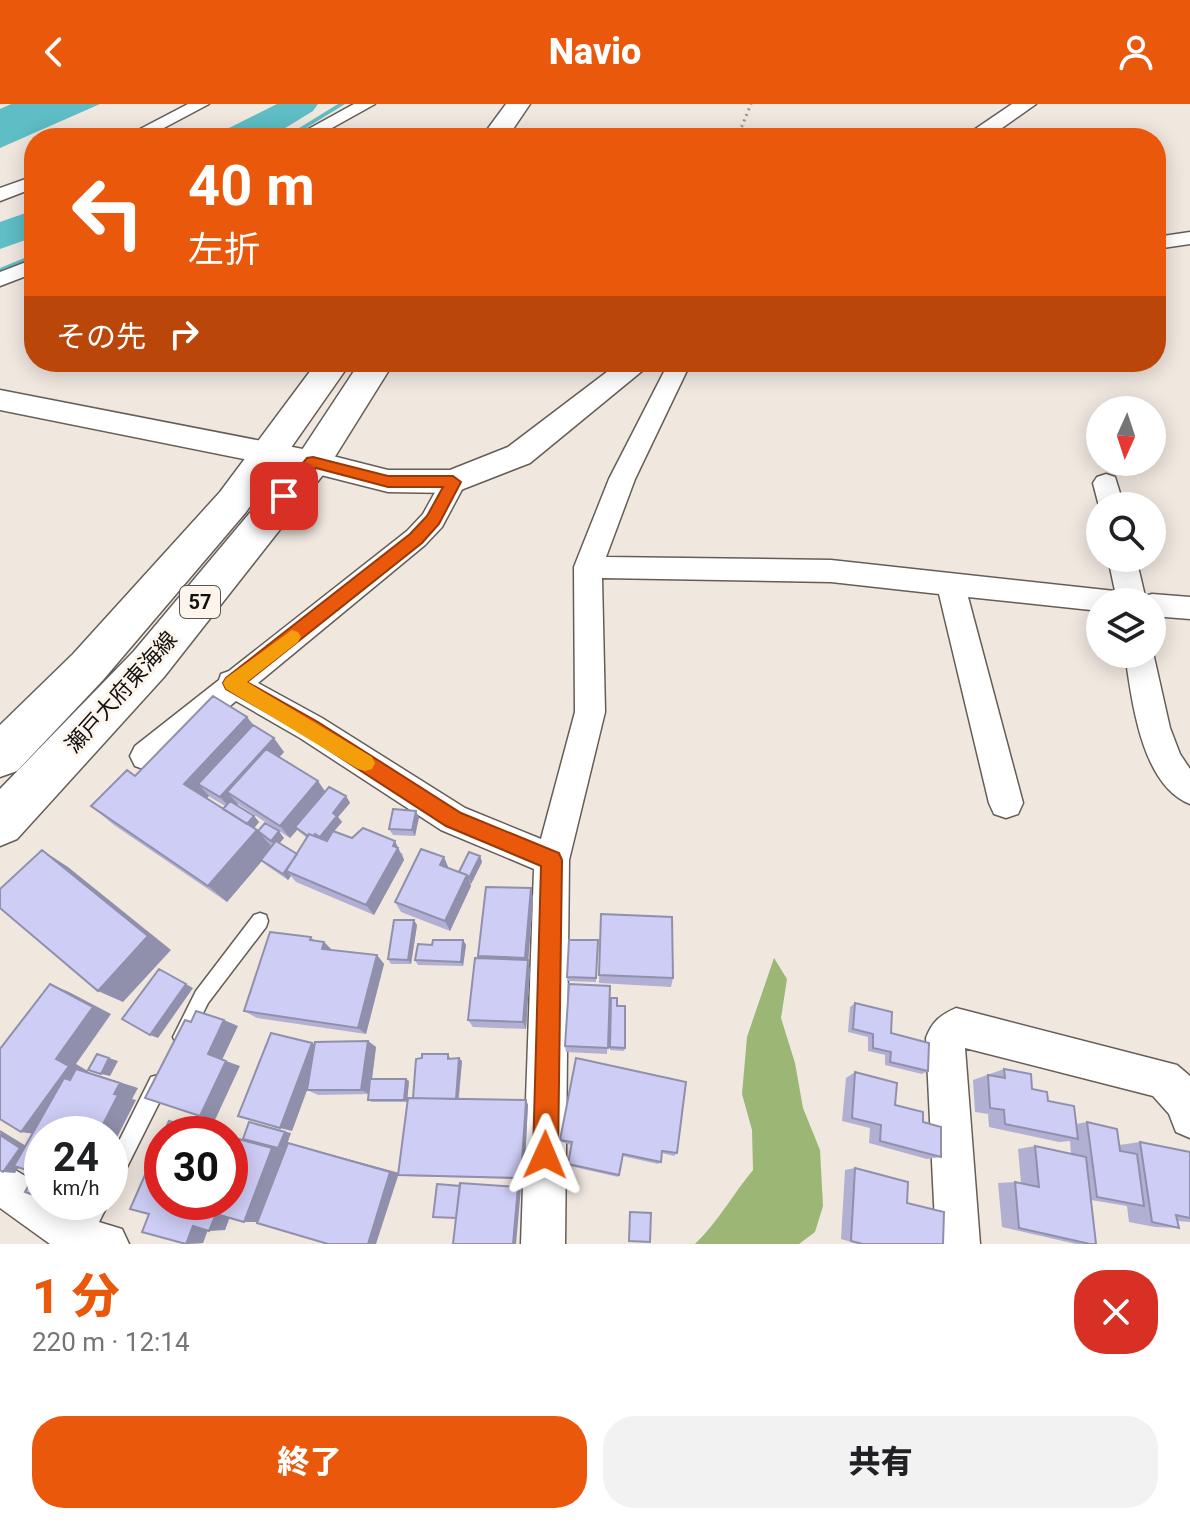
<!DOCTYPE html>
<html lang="ja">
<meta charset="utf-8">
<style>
:root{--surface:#fff;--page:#f2f2f2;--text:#202124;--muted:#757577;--accent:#ea580c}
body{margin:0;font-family:Roboto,"Noto Sans JP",sans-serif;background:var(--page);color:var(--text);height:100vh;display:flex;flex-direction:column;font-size:30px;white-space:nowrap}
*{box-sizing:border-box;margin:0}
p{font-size:26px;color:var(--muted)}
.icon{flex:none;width:44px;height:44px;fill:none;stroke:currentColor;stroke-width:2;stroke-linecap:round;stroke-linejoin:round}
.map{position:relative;height:1140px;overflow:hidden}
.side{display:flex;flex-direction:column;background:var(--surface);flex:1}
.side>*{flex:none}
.top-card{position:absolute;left:24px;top:24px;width:1142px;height:244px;border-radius:32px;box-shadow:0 4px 20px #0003;background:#ea580c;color:#fff;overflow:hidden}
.needle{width:52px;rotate:183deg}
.controls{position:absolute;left:1086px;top:292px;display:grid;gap:16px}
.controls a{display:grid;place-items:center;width:80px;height:80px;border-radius:50%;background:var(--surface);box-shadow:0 4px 20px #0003;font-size:40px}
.speed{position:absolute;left:24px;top:1012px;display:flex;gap:16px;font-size:40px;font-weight:700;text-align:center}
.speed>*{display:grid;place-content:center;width:104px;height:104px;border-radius:50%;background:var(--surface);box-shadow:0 4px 20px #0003;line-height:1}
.speed small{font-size:20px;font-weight:400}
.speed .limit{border:12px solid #d22;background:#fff;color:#111}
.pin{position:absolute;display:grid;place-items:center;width:68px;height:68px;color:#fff;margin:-34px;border-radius:16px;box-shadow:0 4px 12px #0006}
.me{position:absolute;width:88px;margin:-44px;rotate:1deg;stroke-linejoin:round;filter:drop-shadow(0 0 6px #0008)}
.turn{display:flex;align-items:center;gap:28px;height:168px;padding:0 32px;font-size:36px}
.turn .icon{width:104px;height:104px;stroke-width:2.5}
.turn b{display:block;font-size:56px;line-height:68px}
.then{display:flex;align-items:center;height:76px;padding:0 32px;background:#0003;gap:16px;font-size:30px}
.round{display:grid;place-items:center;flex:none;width:84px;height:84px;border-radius:32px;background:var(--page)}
.headline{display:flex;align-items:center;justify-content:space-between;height:136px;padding:0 32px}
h1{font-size:48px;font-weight:800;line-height:60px;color:var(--accent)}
.action{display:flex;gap:16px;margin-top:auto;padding:16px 32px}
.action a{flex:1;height:92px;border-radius:32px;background:var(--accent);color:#fff;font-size:32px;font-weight:800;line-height:92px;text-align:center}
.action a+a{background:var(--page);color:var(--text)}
header{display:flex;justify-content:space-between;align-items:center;height:104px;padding:0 32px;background:var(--accent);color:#fff;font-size:36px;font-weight:800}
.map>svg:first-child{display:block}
.forest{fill:#9cb676}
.water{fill:#5ebdc5}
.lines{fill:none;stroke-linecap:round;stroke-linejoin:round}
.stream{fill:#5ebdc5;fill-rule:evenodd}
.river{fill:#5ebdc5;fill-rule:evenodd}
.service-casing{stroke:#655d57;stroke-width:3}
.minor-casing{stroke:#655d57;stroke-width:3}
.tertiary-casing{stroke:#655d57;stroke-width:3}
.primary-casing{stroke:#655d57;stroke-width:3}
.path{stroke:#9f9892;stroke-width:3;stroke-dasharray:2 4;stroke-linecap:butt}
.service{fill:#fff;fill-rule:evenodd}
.minor{fill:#fff;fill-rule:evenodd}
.tertiary{fill:#fff;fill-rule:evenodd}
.primary{fill:#fff;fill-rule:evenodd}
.wall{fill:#b1b0d3;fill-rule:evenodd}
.shaded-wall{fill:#9090ac}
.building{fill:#cecdf5;stroke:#9090ac;stroke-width:2}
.route{fill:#ea580c;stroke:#983908;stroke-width:2}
.slow{fill:#f59e0b}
.labels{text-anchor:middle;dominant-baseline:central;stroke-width:6;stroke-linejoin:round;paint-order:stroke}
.shield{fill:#fdf4ec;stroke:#595450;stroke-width:2}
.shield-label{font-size:20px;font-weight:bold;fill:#13100d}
.street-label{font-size:22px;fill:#13100d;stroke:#fdf4ec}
</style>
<header><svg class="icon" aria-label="back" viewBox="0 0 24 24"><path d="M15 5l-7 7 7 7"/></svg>Navio<svg class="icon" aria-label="person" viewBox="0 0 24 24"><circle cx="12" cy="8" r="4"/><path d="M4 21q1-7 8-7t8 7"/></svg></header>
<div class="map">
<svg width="1190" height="1140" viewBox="0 0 1190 1140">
<rect width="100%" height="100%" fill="#f0e7df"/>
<path class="forest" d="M774,854l13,21 -6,39 14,45 8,45 17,42 3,56 -8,26 -16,12h-104c23,-22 38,-50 58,-74l-1,-40 -10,-36 5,-57z"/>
<path class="water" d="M11,0h89l-100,44v-39z"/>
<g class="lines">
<path class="stream" d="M338,0h7l-55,34h-7z
M34,150v4l-34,15v-5z"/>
<path class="river" d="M277,0h41l-5,7 -44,27h-49l5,-8z
M34,106v27l-34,12v-27z"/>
<g class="service-casing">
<path id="service" d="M260,809l6,2 2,6 -2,6 -58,76 -20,40 -6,3 -6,-3 -3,-6 23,-46 58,-76z
M158,971l7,2 2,7 -2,7 -48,96 -7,3v-31l41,-82z
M88,1098h21l-20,40 -4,2 -10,-2 -3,-7z"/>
</g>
<g class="minor-casing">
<path id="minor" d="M188,0h21l-64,34h-22z
M354,0h21l-61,34h-22z
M34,72v12l-34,13v-13z
M1190,128v12l-34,5v-12z
M34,155v14l-34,13v-14z
M669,258h22l-56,117 -29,78 225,3 284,31 -7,-33h28l9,38 7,-2 38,3v22l-38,-3v-14h-52v9l-132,-14 55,206 -5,11 -12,4 -12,-4 -5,-11 -50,-209 -108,-12 -229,-4 3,134 -36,148 -4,384h-44l13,-375 -93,-39 -141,-92 -64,-37 -79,65 -11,4 -11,-4 -5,-10 5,-10 84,-66 2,-6 8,-3 178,-140 16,-17 21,-38 9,-3 9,3 4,6 -24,45 -17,18 -167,138 64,35 143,90 76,31 34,-127 -1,-145 35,-88z
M1106,370l9,3 9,29h-24v4l-7,-27 4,-6z
M1152,544l18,80 10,26 10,15v35c-49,-19 -58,-104 -65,-150h27z
M956,904l221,57 13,11v62l-14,-6 -7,-18 -16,-18 -188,-48 15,196h-44l-10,-206c6,-16 14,-23 30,-30z
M0,1057l42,25v16h23l24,17 33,10 7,15h-79l-50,-36z"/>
</g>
<g class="tertiary-casing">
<path id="tertiary" d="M1012,0h24l-48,34h-26z
M620,258h33l-123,101 -77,30 -65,-1 -75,-19 -313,-63v-20l313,61 75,19h62l58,-23z"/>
</g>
<g class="primary-casing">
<path id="primary" d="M506,0h24l-23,34h-26z
M317,258h34l-105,150 -143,168 -86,91 -17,6v-52l73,-71 147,-162z
M360,258h34l-68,109 -162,206 -147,162 -17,7v-57l134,-138 166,-198z"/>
</g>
<path class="path" d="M737,34l14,-34"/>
<use href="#service" class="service"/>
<use href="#minor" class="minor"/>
<use href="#tertiary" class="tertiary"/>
<use href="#primary" class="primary"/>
</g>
<path class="wall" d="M247,613l7,8 30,27 -5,5 46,34 21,5 4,7 -12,14 4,5 -8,9 18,7 50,15 2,7 -30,55 -78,-33 -5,-6 -3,4 -22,-15 -4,-4 -35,41 -113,-77 -23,-19 44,-30zM209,692l1,1 15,9 -2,3 -16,-11zM238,700l52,34 7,-8 10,8 -10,16 -17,-11 4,-5 -26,-7 -4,-3 5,-6 -5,-6 -18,-11z
M419,713l-4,19 -22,-1 -4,-6z
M480,752l2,6 -11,22 -1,-1 1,3 -21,45 -49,-19 -6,-10 53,-34 11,4z
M531,784l2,11 -5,64 2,6 -4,60 -53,-2 -5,-7 11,-61 -1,-3z
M601,810l72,64 -2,9 -72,-4z
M417,821l-6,39h-20l-3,-5z
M311,833l4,4 9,1 8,8 45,5 7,9 -18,70 -109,-16 -13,-7z
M463,836l3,5 -3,21 -45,-1 -3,-5 17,-15z
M598,836l-2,42 -29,-1v-4z
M610,882l-3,68 -41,-2 -1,-6z
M611,894l6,8 8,42 -1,3 -14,-1z
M855,899l36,30 37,38 -6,3 -37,-9v-10l-17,-4v-14l-20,-5 2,-25z
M368,937l8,6 -4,32h34l3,2 -2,21h-35l-4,-2v-6l-50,1 -11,-5 -15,41 22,-87z
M450,952v3l12,2 -3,38 67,1 2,5 -4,74 -118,-3 -8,-1 -140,47h-14l-15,-4 -4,12h-17l-5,13 -17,1 44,-42v-66l55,14 -18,49 33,-53 99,27 14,-75z
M576,954l101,95 -3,3 -12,-3 -1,9 -3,2 -36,-8 -4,21 -48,-11 -2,-2 3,-19 -9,-3 -2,-2z
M1004,965l28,20 44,35 11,-2 32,23 21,-3 50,10v70l-13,-1 2,7 -24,-1 -26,-5 -2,-16 -36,-6 -2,44h-13l-74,-17 -4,-44 17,-1 6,1 -3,-34 17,-3 36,8 -1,-13 -11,1 -70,-15 -1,-13 -13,-2 -2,-32z
M855,968l40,33 28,17 18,35 -14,2 -58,-16 1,-15 -28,-7 4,-43z
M855,1064l52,35 36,41h-85l-17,-5 4,-69z"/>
<path class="shaded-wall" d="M247,613l15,21 -64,46 11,12 -6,7 -19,-19z
M274,634l10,14 -44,48 -13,-8 11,12 -6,6 -12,-13z
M318,677l9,13 -32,33 2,3 -7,8 -10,-12z
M346,692l4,7 -12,14 4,5 -18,21 -4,-6 13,-24z
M416,707l3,6 -4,19 -3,-6z
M254,712l5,6 -8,10 -6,-7z
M257,726l16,18 -46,54 -19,-16z
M279,727l5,7 -8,9 -5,-6z
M395,737l9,19 -30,55 -8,-10z
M42,746l26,17 103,83 -48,52 -25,-11z
M298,751l-12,16 5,5 -3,4 -5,-6z
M480,752l2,6 -11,22 -2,-6z
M444,753l5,12 -9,-4z
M467,771l4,11 -21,45 -5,-10z
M531,784l2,11 -5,64 2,6 -4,60 -3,-7 4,-57 -2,-7z
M414,816l3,5 -6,39 -3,-4z
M463,836l3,5 -3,21 -2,-4z
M324,838l9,9 -11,-2z
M377,851l7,9 -18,70 -8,-6z
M159,865l34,19 -35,50 -8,-3z
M50,880l19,8 42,22 -35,50 12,7v1l50,16 -6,11 -18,-5 -72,41 -21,-3z
M224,916l14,6 -16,34 -14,-6z
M368,937l8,6 -6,47 -9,-4z
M312,939l10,6 -30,82 -12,-3z
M109,954l9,3 -8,15 -9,-2z
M459,954l3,3 -4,40 -2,-2z
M226,957l14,5 -25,54 -15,-4z
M406,975l3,2 -2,21 -3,-2z
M118,991l18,5 -26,51v-17h-12z
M526,996l2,5 -4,74 -3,-1z
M256,1020l35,9 -6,17 -7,-2z
M0,1026l31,19 -16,24 -12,-1z
M230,1032l55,14 -27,72h-14z
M288,1039l111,30 -23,71h-8z
M518,1083l3,1 -5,56h-3z
M79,1098h11l-4,8h-11z
M216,1110h15l-6,16 -16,1z
M193,1122h16l-6,17 -17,1z"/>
<path class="building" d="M213,592l34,21 -63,67 73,46 -49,56 -117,-80 36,-36 8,6z
M253,621l21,13 -54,59 -22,-13z
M266,645l52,32 -38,45 -53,-34z
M329,683l17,9 -13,17 4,3 -17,21 -5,-3 -1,2 -5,-2 -1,2 -13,-9z
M230,697l24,15 -7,8 -24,-15z
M393,705l23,2 -4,19 -23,-1z
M265,719l14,8 -8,10 -13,-10z
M363,724l32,13 -2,5 5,2 -32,57 -80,-34 23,-37 18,7 6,-10 19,7z
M276,737l21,13 -14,20 -22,-14z
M421,745l23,8 -4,8 27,10 -22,46 -50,-19z
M42,746l106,86 -50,55 -98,-83v-19z
M469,748l11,4 -11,22 -2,-3 -8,-3z
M486,783l45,1 -6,70 -47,-2z
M601,810l71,3 1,61 -74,-3z
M394,816h20l-6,40 -20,-1z
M270,828l41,5 -1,3 14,2 -2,7 55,6 -19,73 -114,-17z
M433,836h30l-2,22 -46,-2 3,-16 14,1z
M569,836h29l-2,38 -29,-1z
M475,854l53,2 -5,62 -55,-2z
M159,865l27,15 -36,51 -28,-16z
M50,880l43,23 -37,52 13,7 -48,66 -21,-13v-70z
M569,880l41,2 -2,62 -43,-2z
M611,894h6v8h8v42l-15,-1z
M855,899l37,9 -1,21 38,10 -1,28 -38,-9 1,-10 -18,-4v-14l-20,-5z
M196,907l28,9 -16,34 18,7 -26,55 -55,-18 40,-78 6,2z
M271,929l41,10 -32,85 -42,-12z
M368,937l-7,49h-54l8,-48z
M97,950l12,4 -8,16 -13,-4z
M422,950h26v5l11,-1 -3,41 -43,-1 3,-39 6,-1z
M576,954l110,24 -9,71 -15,-2 -1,11 -38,-8 -4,21 -51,-11 4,-22 -12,-2z
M76,965l44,14 -6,11 4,1 -20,39h-56v41l-28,-9 50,-88 6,2z
M1004,965l27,5 1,15 15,3 1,9 26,5 4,33 -73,-15 -1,-14 -14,-2 -2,-33 17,3z
M855,968l42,11 -2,22 28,7v10l18,5v30l-61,-16 1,-16 -29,-7z
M370,975h36l-2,21h-36z
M408,994l118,2 -5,78 -123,-3z
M169,1017l50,13h-56z
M249,1018l36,10 -7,16 -35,-9z
M1087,1018l30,7 3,22 17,3 7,52 -47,-9z
M0,1031l20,13 -17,24 -3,-2z
M162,1032v66h68v-65l42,11 -28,74 -28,-8 -7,17 -16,-5 -7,18 -44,-12 7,-18 -19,-5z
M1140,1038l50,10v66l-14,-3 3,13 -27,-6z
M288,1039l102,29 -22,72h-40l-71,-21z
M1035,1042l51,11 10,87h-6l-71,-16 -4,-46 24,5z
M855,1064l53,14 -1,21 37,9 -1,32h-80l-12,-3z
M35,1070l7,2v22l-17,-6z
M460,1079l58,4 -5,57h-60z
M437,1080l23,2 -4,32 -23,-1z
M53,1098h26l-4,8z
M630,1108l21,1 -1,29 -21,-1z"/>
<path class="route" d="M313,353l75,19h65l8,6 -22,42 -17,19 -175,139 71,40 143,91 98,40 3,7 -4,295 -4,9 -9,4 -9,-4 -3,-9 8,-289 -95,-40 -142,-92 -78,-45 -3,-6 3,-5 184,-144 17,-18 16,-29h-55l-72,-19 -26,32h-11v-8l28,-34z"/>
<path class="slow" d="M292,526l6,2 3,5 -3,5 -51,40 125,75 3,6 -3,6 -7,2 -7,-2 -132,-80 -3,-6 3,-5z"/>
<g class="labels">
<rect class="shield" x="180" y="482" width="40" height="32" rx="6"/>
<g class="shield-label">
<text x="200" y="498">57</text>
</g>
<g class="street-label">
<text transform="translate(121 588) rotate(-48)">瀬戸大府東海線</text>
</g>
</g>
</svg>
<div class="controls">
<a><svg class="needle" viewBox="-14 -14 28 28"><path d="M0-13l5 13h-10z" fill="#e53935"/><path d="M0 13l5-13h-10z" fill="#757577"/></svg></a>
<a><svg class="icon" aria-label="search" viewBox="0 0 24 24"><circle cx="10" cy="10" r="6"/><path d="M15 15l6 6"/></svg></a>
<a><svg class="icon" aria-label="layers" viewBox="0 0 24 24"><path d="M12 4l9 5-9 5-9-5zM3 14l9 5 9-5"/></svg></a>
</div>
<div class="speed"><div>24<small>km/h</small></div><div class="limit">30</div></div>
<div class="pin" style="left:284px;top:392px;background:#d93025"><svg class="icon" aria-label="arrive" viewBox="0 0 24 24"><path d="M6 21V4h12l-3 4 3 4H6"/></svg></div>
<svg class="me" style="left:545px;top:1051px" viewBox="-20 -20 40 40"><path d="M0-17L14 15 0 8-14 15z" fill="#ea580c" stroke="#fff" stroke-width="4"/></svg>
<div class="top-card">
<div class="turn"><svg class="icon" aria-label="left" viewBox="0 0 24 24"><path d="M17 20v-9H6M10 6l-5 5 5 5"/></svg><div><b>40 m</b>左折</div></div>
<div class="then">その先<svg class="icon" aria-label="right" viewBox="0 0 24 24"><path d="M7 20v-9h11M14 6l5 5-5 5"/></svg></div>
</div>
</div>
<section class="side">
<div class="headline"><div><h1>1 分</h1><p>220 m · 12:14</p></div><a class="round" style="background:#d93025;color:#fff"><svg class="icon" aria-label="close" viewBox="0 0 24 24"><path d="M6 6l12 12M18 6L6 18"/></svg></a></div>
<div class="action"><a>終了</a><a>共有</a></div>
</section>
